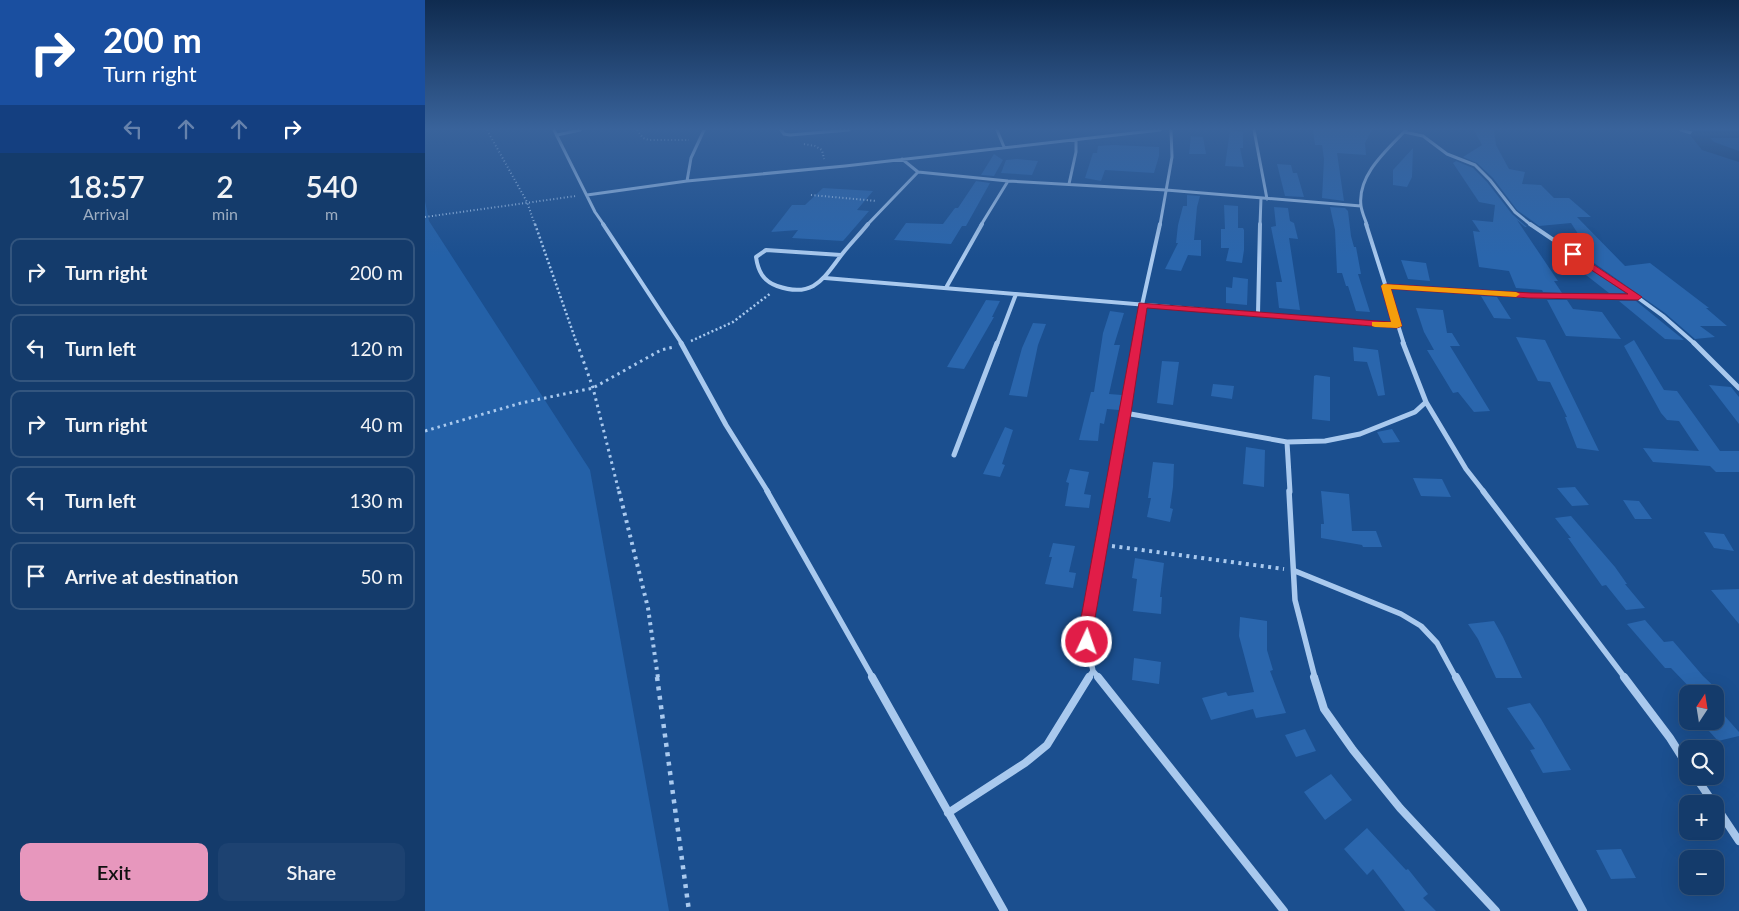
<!DOCTYPE html>
<meta charset="utf-8">
<style>
:root{--surface:#143b6b;--page:#1d4271;--text:#f1f3f6;--muted:#9dadc1;--line:#33557e;--accent:#e797bd}
body{margin:0;font-family:Lato,sans-serif;background:var(--page);color:var(--text);height:100vh;display:flex;flex-direction:column;font-size:19px;white-space:nowrap}
*{box-sizing:border-box;margin:0}
p{font-size:16px;color:var(--muted)}
.icon{flex:none;width:28px;height:28px;fill:none;stroke:currentColor;stroke-width:2;stroke-linecap:round;stroke-linejoin:round}
.map{position:relative;flex:1;overflow:hidden}
.sheet{display:flex;flex-direction:column;background:var(--surface);width:425px}
.sheet>*{flex:none}
.hud{background:#1a4fa0;color:#fff;overflow:hidden}
.needle{width:32px;rotate:12deg}
.fabs{position:absolute;left:1254px;top:685px;display:grid;gap:10px}
.fabs a{display:grid;place-items:center;width:45px;height:45px;border-radius:10px;background:var(--surface);box-shadow:0 5px 20px #0002,0 0 0 1px var(--line);font-size:25px}
.pin{position:absolute;display:grid;place-items:center;width:42px;height:42px;color:#fff;margin:-21px;border-radius:10px;box-shadow:0 2px 8px #0006}
.me{position:absolute;width:55px;margin:-28px;rotate:3deg;stroke-linejoin:round;filter:drop-shadow(0 0 4px #0008)}
.turn{display:flex;align-items:center;gap:18px;height:105px;padding:0 20px;font-size:22px}
.turn .icon{width:65px;height:65px;stroke-width:2.5}
.turn b{display:block;font-size:35px;line-height:42px}
.lanes{display:flex;align-items:center;height:48px;padding:0 20px;background:#0003;justify-content:center;gap:25px;direction:ltr}
.lanes .off{opacity:.35}
.eta{display:flex;justify-content:space-evenly;align-items:center;height:85px;text-align:center}
.eta b{font-size:30px;font-weight:600;line-height:35px}
.primary-button{display:flex;gap:10px;margin-top:auto;padding:10px 20px}
.primary-button a{flex:1;height:58px;border-radius:10px;background:var(--accent);color:#111;font-size:20px;font-weight:600;line-height:58px;text-align:center}
.primary-button a+a{background:var(--page);color:var(--text)}
ul{padding:0;list-style:none}
li{display:flex;align-items:center;gap:15px;height:68px;margin:0 10px 8px;padding:0 10px;border:2px solid var(--line);border-radius:10px}
li div{flex:1}
li b{display:block;font-size:19px}
li em{font-style:normal}
main{display:flex;flex:1;min-height:0}
.map>svg:first-child{display:block}
.green{fill:#2461a8}
.lines{fill:none;stroke-linecap:round;stroke-linejoin:round}
.stream{stroke:#9cc4f0;stroke-width:3}
.river{fill:#123a6d;fill-rule:evenodd}
.building{fill:#2a66ad}
.path-far4{stroke:#a9c9ee;stroke-width:2;stroke-dasharray:1 2.5;stroke-linecap:butt}
.path-far3{stroke:#a9c9ee;stroke-width:2.5;stroke-dasharray:2 2.5;stroke-linecap:butt}
.path-far2{stroke:#a9c9ee;stroke-width:3;stroke-dasharray:2.5 4;stroke-linecap:butt}
.path-far1{stroke:#a9c9ee;stroke-width:4;stroke-dasharray:3 4.5;stroke-linecap:butt}
.path{stroke:#a9c9ee;stroke-width:4.5;stroke-dasharray:4 5.5;stroke-linecap:butt}
.minor-far4{stroke:#a9c9ee;stroke-width:3}
.minor-far3{stroke:#a9c9ee;stroke-width:4}
.minor-far2{stroke:#a9c9ee;stroke-width:5}
.minor-far1{stroke:#a9c9ee;stroke-width:5.5}
.minor{stroke:#a9c9ee;stroke-width:8}
.route{fill:#e11d48;stroke:#92132f}
.slow{fill:#f59e0b}
</style>
<main>
<section class="sheet">
<div class="hud">
<div class="turn"><svg class="icon" aria-label="right" viewBox="0 0 24 24"><path d="M7 20v-9h11M14 6l5 5-5 5"/></svg><div><b>200 m</b>Turn right</div></div>
<div class="lanes"><svg class="icon off" aria-label="left" viewBox="0 0 24 24"><path d="M17 20v-9H6M10 6l-5 5 5 5"/></svg><svg class="icon off" aria-label="ahead" viewBox="0 0 24 24"><path d="M12 20V5M6 11l6-6 6 6"/></svg><svg class="icon off" aria-label="ahead" viewBox="0 0 24 24"><path d="M12 20V5M6 11l6-6 6 6"/></svg><svg class="icon" aria-label="right" viewBox="0 0 24 24"><path d="M7 20v-9h11M14 6l5 5-5 5"/></svg></div>
</div>
<div class="eta">
<div><b>18:57</b><p>Arrival</p></div>
<div><b>2</b><p>min</p></div>
<div><b>540</b><p>m</p></div>
</div>
<ul>
<li><svg class="icon" aria-label="right" viewBox="0 0 24 24"><path d="M7 20v-9h11M14 6l5 5-5 5"/></svg><div><b>Turn right</b></div><em>200 m</em></li>
<li><svg class="icon" aria-label="left" viewBox="0 0 24 24"><path d="M17 20v-9H6M10 6l-5 5 5 5"/></svg><div><b>Turn left</b></div><em>120 m</em></li>
<li><svg class="icon" aria-label="right" viewBox="0 0 24 24"><path d="M7 20v-9h11M14 6l5 5-5 5"/></svg><div><b>Turn right</b></div><em>40 m</em></li>
<li><svg class="icon" aria-label="left" viewBox="0 0 24 24"><path d="M17 20v-9H6M10 6l-5 5 5 5"/></svg><div><b>Turn left</b></div><em>130 m</em></li>
<li><svg class="icon" aria-label="arrive" viewBox="0 0 24 24"><path d="M6 21V4h12l-3 4 3 4H6"/></svg><div><b>Arrive at destination</b></div><em>50 m</em></li>
</ul>
<div class="primary-button"><a>Exit</a><a>Share</a></div>
</section>
<div class="map">
<svg width="1314" height="911" viewBox="0 0 1314 911">
<rect width="100%" height="100%" fill="#1b4f8f"/>
<path class="green" d="M0,201l4,20 161,249 79,441h-244z"/>
<g class="lines">
<path class="stream" d="M1256,130l17,5"/>
<path class="river" d="M1272,130h42v8h-29l4,4 25,9v11l-37,-12 -12,-15 2,-3z"/>
</g>
<path class="building" d="M805,130l13,2v16h-3l4,19 -19,-1z
M888,130h59l-7,13 1,12 -29,-2 7,48 -22,-3 2,-39 -2,-14h-7z
M1049,130h20l2,15 13,24 16,3 -3,12 19,1 13,13h15l22,19h-14l48,49 25,-3 59,45h-3l21,18h-27l15,11 -20,2 -30,-26 -88,-62 11,-2 -17,-26 -32,3 -8,-6 -14,-10 -24,-32 -16,-15 -14,-6 19,-12z
M766,136l12,1 3,17h-17z
M688,145l46,2v9l-5,17 -49,-3 -4,11 -16,-3 8,-25h4l1,-7z
M988,148l-1,29 -5,10 -14,-2v-15z
M569,154l9,6 -9,16 -13,-1z
M592,159l21,2 -6,14 -31,-2 5,-13z
M1031,161l17,7 14,14 25,32 15,13h-2l-8,-7 41,61h-4l8,12 -19,-1 -1,-2 -26,-2 -7,-17 -30,-4 -6,-36 7,1 -8,-12 21,2 2,-17 -16,-3 -26,-39z
M852,164l14,1 2,8h4l7,24 -19,-1z
M551,181l14,2 -24,43h-4l-11,18 -57,-4 12,-17 37,1 12,-16h3z
M398,188l50,3 -16,19 12,1 -26,30 -51,-3 6,-8 -27,2 21,-27h13z
M762,195l13,1 -3,11 -3,33h7v16l-13,-1 -7,16 -16,-2 13,-26h-2l2,-18 5,-19h4z
M799,205l14,1v22h5l1,2v20l-2,13 -16,-2 3,-13h-8v-19h4z
M849,207l14,1 2,13 4,2 4,16 -9,-1 11,72 -21,-2 -3,-26h6l-11,-55 5,-1z
M905,207l15,1 3,3 3,25 3,11h2l5,27h-3l12,38 -14,-1 -8,-25h-2l-4,-13h-5l-2,-43z
M1141,253l58,39 1,1h-16l-50,-39z
M976,260l25,3 4,18 -22,-2z
M808,277l15,2 -1,26 -21,-2v-16l6,1z
M1056,296l16,1 14,22 -17,-1z
M561,300l14,1 -8,16h2l-30,52 -17,-2z
M1122,300h20l6,9 29,3 19,27 -55,-3z
M1194,301h17l48,39 -19,-1z
M991,308l27,2 4,23h5l8,13h-10l40,65 -16,1 -16,-20 -5,1 -26,-43h7l-10,-18z
M685,311l14,2 -10,32h6l-11,49 13,1 -3,15 -12,-1 -3,15 -4,-1 -2,18 -19,-1 12,-48h3l9,-59z
M608,323l13,1 -8,21 -11,52 -18,-2 13,-47z
M1091,337l29,3 54,111 -22,-3 -12,-31h2l-17,-35 -12,-1z
M1209,340l30,50 13,1 43,60h19v21h-23l-6,-6 -57,-4 -10,-14 56,3 -20,-30 -12,-1 -6,-7 -37,-67z
M928,347l25,3 7,45 -7,1 -11,-34 -13,-1z
M737,361l17,1 -6,43 -16,-2z
M891,375l14,2v44l-18,-2 2,-43z
M788,384l21,2 -2,13 -21,-3z
M1284,385l22,2 8,10v27z
M580,427l8,3 -11,34 3,1 -5,12 -17,-3z
M967,429l8,13 -17,1 -6,-11z
M821,447l19,3 -1,37 -21,-3z
M728,462l21,2 -1,23 -3,21 3,1 -3,13 -23,-5 4,-19h-3z
M645,469l19,3 -5,22 7,1 -2,13 -24,-2 4,-23 -3,-1z
M988,478l29,1 9,18 -30,-1z
M1150,487l14,18 -17,1 -15,-18z
M896,491l28,3 3,37h24l6,16h-19l-1,-2 -41,-7v-14h3z
M1198,500l16,1 13,18h-17z
M1146,516l44,51 12,17h-2l20,24 -19,2 -20,-25 -4,1 -34,-48h3l-16,-20z
M1279,532l20,2 10,17 -20,-3z
M628,543l22,3 -6,26 7,1 -3,15 -28,-4 7,-27h-3z
M710,558l29,5 -4,34h2l-1,17 -28,-3 4,-32 -5,-1z
M1314,589v35l-28,-34z
M815,617l27,4v29l6,20 -3,1 16,42 -30,5 -3,-9 -42,11 -9,-22 24,-6 2,4 26,-4 -15,-56z
M1220,620l19,22 9,-1 30,35 19,18h-26l-25,-26h-6l-38,-44z
M1069,621l9,16 19,41h-26l-18,-39 -10,-15z
M709,658l27,4 -2,22 -27,-4z
M1105,703l11,16 30,51 -28,3 -13,-23 5,-1 -28,-41z
M1290,705l24,27v4l-21,5 -18,-20h15z
M880,729l11,22 -20,6 -11,-22z
M906,774l21,26 -27,20 -21,-28z
M942,828l39,42 2,-1 20,25 -5,4 13,13h-31l-32,-42 -6,6 -23,-26z
M1196,849l15,29 -25,1 -15,-29z"/>
<g class="lines">
<path class="path-far4" d="M62,130l40,72 8,23
M212,130l6,8 6,2h40
M379,144l11,2 7,4 2,9
M386,195l66,6
M0,217l151,-21"/>
<path class="path-far3" d="M110,224l42,120
M266,341l42,-19 38,-29"/>
<path class="path-far2" d="M152,343l16,45 26,104
M0,431l96,-28 72,-15 68,-38 13,-3"/>
<path class="path-far1" d="M194,491l29,117 10,70
M687,546l172,23"/>
<path class="path" d="M232,677l32,234"/>
<path class="minor-far4" d="M129,130l41,82 9,13
M356,130l3,4 6,1 59,-5
M572,130l7,17
M829,130l13,69
M979,132l19,4 24,18 28,11 15,15 25,32 16,13
M132,135l23,-5
M477,159l16,13 90,9 158,9 195,16
M262,181l4,-23 13,-28
M644,184l7,-32v-12
M162,195l100,-14 158,-15 315,-36
M442,225l51,-53
M556,225l27,-44
M735,225l12,-68 -1,-27
M835,225l1,-27
M942,225c-2,-6 -5,-12 -6,-19 -4,-31 26,-56 45,-76"/>
<path class="minor-far3" d="M178,224l79,120
M941,224l38,120
M1105,224l96,65 37,27 32,28
M416,255l-75,-5 -10,7c2,14 7,24 21,29 38,13 47,-9 66,-33 8,-10 17,-19 25,-29
M400,278l572,48
M522,286l35,-62
M961,286l144,10 107,1
M833,314l2,-90
M572,344l19,-50
M711,344l6,-39 18,-81"/>
<path class="minor-far2" d="M256,343l45,82 42,67
M978,343l23,59 40,67 18,23
M1269,343l45,45
M700,413l162,29 38,-1 35,-7 55,-22 11,-10
M862,442l3,50
M529,455l43,-112
M686,492l25,-149"/>
<path class="minor-far1" d="M342,491l106,187
M864,491l6,109 20,78
M1058,491l142,187
M870,571l106,43 20,12 16,17 19,35
M668,671l6,7
M663,678l5,-7 -6,-29 1,-24 23,-127"/>
<path class="minor" d="M447,677l132,234
M673,677l186,234
M889,677l10,32 29,41 47,58 96,103
M1031,677l127,234
M1199,677l46,61 17,27
M1270,776l19,28
M1290,805l24,36
M523,813l77,-50 22,-18 42,-68"/>
</g>
<linearGradient id="sky" x2="0" y2="1"><stop stop-color="#0f2b4f"/><stop offset="0.5" stop-color="#39639b"/><stop offset="1" stop-color="#39639b" stop-opacity="0"/></linearGradient>
<rect width="1314" height="258" fill="url(#sky)"/>
<path class="route" d="M1145,253h6l66,44 -4,3 -107,-2 -140,-9 11,37 -5,2 -250,-20 -16,105 -36,205 -1,24 -2,5 -5,1 -5,-1 -3,-5 2,-24 58,-315 252,19 -10,-36 5,-2 145,9 97,1 -58,-38z"/>
<path class="slow" d="M958,284l133,8 4,2 -4,3 -125,-8 11,37 -5,2 -22,-1 -3,-1v-4h19l-10,-36z"/>
</svg>
<div class="fabs">
<a><svg class="needle" viewBox="-14 -14 28 28"><path d="M0-13l5 13h-10z" fill="#e53935"/><path d="M0 13l5-13h-10z" fill="#9dadc1"/></svg></a>
<a><svg class="icon" aria-label="search" viewBox="0 0 24 24"><circle cx="10" cy="10" r="6"/><path d="M15 15l6 6"/></svg></a>
<a>+</a>
<a>−</a>
</div>
<div class="pin" style="left:1148px;top:254px;background:#d93025"><svg class="icon" aria-label="arrive" viewBox="0 0 24 24"><path d="M6 21V4h12l-3 4 3 4H6"/></svg></div>
<svg class="me" style="left:662px;top:642px" viewBox="-20 -20 40 40"><circle r="17" fill="#e11d48" stroke="#fff" stroke-width="3"/><path d="M0-11L8 9 0 5-8 9z" fill="#fff"/></svg>
</div>
</main>
